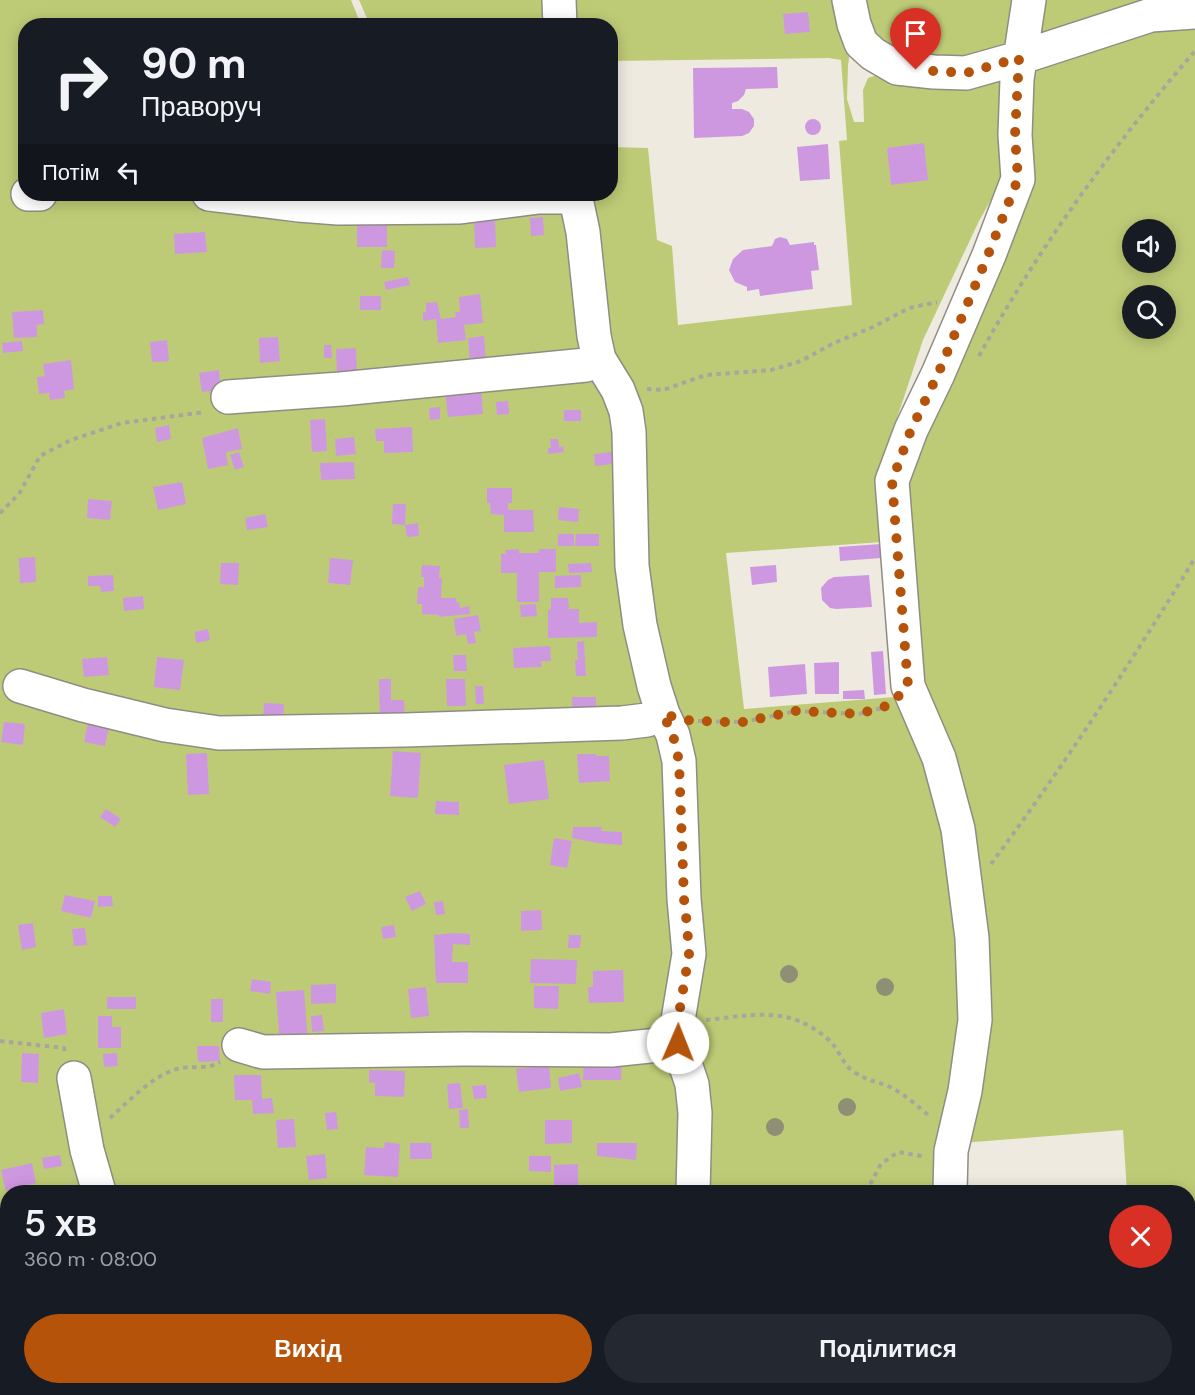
<!DOCTYPE html>
<html lang="uk">
<meta charset="utf-8">
<style>
:root{--surface:#171b24;--page:#242831;--text:#f1f3f6;--muted:#9ea1a6;--accent:#b45309}
body{margin:0;font-family:"DM Sans",sans-serif;background:var(--page);color:var(--text);height:100vh;display:flex;flex-direction:column;font-size:22px;white-space:nowrap}
*{box-sizing:border-box;margin:0}
p{font-size:20px;color:var(--muted)}
.icon{flex:none;width:33px;height:33px;fill:none;stroke:currentColor;stroke-width:2;stroke-linecap:round;stroke-linejoin:round}
.map{position:relative;flex:1;overflow:hidden}
.details{position:absolute;left:0px;top:1185px;width:1196px;height:210px;display:flex;flex-direction:column;background:var(--surface);border-radius:24px 24px 0 0;box-shadow:0 3px 15px #0003}
.details>*{flex:none}
.banner{position:absolute;left:18px;top:18px;width:600px;height:183px;border-radius:24px;box-shadow:0 3px 15px #0003;background:#171b24;color:var(--text);overflow:hidden}
.buttons{position:absolute;left:1122px;top:219px;display:grid;gap:12px}
.buttons a{display:grid;place-items:center;width:54px;height:54px;border-radius:50%;background:var(--surface);box-shadow:0 3px 15px #0003;font-size:30px}
.pin{position:absolute;display:grid;place-items:center;width:51px;height:51px;color:#fff;margin:-62px -26px;border-radius:50% 50% 50% 0;rotate:-45deg;box-shadow:0 0 6px #0007}
.pin .icon{rotate:45deg}
.me{position:absolute;width:66px;margin:-33px;rotate:1deg;stroke-linejoin:round;filter:drop-shadow(0 0 4px #0008)}
.turn{display:flex;align-items:center;gap:21px;height:126px;padding:0 24px;font-size:27px}
.turn .icon{width:78px;height:78px;stroke-width:2.5}
.turn b{display:block;font-size:42px;line-height:51px}
.then{display:flex;align-items:center;height:57px;padding:0 24px;background:#0003;gap:12px;font-size:22px}
.round{display:grid;place-items:center;flex:none;width:63px;height:63px;border-radius:32px;background:var(--page)}
.overview{display:flex;align-items:center;justify-content:space-between;height:102px;padding:0 24px}
h1{font-size:36px;font-weight:600;line-height:45px}
.button{display:flex;gap:12px;margin-top:auto;padding:12px 24px}
.button a{flex:1;height:69px;border-radius:36px;background:var(--accent);color:#fff;font-size:24px;font-weight:600;line-height:69px;text-align:center}
.button a+a{background:var(--page);color:var(--text)}
.map>svg:first-child{display:block}
.green{fill:#becb76;fill-rule:evenodd}
.building{fill:#ce98e1}
.lines{fill:none;stroke-linecap:round;stroke-linejoin:round}
.minor-casing{stroke:#918c83;stroke-width:36}
.path{stroke:#a9a59d;stroke-width:4;stroke-dasharray:4.5 4.5;stroke-linecap:butt}
.minor{stroke:#fff;stroke-width:33}
.tree{fill:#8e8f75}
.route{stroke:#b45309;stroke-width:10;stroke-dasharray:0 18}
</style>
<div class="map">
<svg width="1195" height="1395" viewBox="0 0 1195 1395">
<rect width="100%" height="100%" fill="#efeae0"/>
<path class="green" d="M0,0h351l10,25 -335,1v168h544l99,545 19,453h-680v196h683v7h-691z
M359,0h191l4,25h-184z
M571,0h273l6,50 -2,16 -1,33 7,23h10l-1,-32 5,-12 9,-3 137,-10 -6,83 -8,36 -21,37 -56,119 -33,99 -5,68 50,256 34,242 -25,187h-245l-4,-118 -30,-370 -49,-331 -35,-179h29l1,-47 37,1 9,92 15,6 6,79 174,-20 -13,-164 8,-1 -6,-80 -12,-2 -218,3 -1,-35h-45zM882,542l13,155 -151,12 -18,-156z
M855,0h168l-7,44 -21,15 -104,2z
M1033,0h162l-171,52z
M1195,17v1378h-55l-1,-7h49v-196h-61l-4,-62 -161,13 4,49h-9v-44l18,-68 8,-94 -20,-165 -26,-76 -24,-62 -15,-192 6,-59 20,-69 53,-118 39,-72 8,-110 78,-30 64,-14zM1132,230h34v32h-34zM1132,296h34v32h-34z
M702,1388h96l2,7h-97z"/>
<path class="building" d="M808,12l2,20 -25,2 -2,-20z
M777,67l1,21 -32,1 -2,6 -6,6 -6,2v6h10l7,3 5,7v7l-5,7 -7,3 -48,2 -1,-70z
M805 127a8 8 0 1 1 16 0a8 8 0 1 1-16 0Z
M924,143l4,37 -37,5 -4,-37z
M828,144l2,35 -30,2 -3,-34z
M474,217h21l1,30 -21,1z
M543,217l1,18 -13,1 -1,-18z
M387,224v23h-30v-22z
M205,232l2,20 -32,2 -1,-20z
M780,237l7,2 3,6 24,-3v3h2l3,25 -8,1 2,18 -53,7 -1,-7 -12,2v-4l-12,-5 -6,-12 4,-11 10,-9 29,-4 3,-7z
M382,250l13,1 -1,17h-13z
M408,277l2,8 -24,5 -2,-8z
M480,294l3,29 -19,2 2,15 -28,3 -2,-24 -13,2v-8l3,-1v-9l11,-1 4,17 15,-2 -1,-5h5l-1,-15z
M360,296h21v14h-21z
M43,310l1,14 -7,1v12l-23,1 -2,-26z
M484,336l2,26 -16,1 -2,-25z
M278,337l2,24 -20,2 -1,-25z
M167,340l2,21 -17,1 -2,-20z
M22,341l1,10 -20,2 -1,-10z
M324,345h7l1,13h-8z
M356,348l1,28 -20,1 -1,-28z
M71,360l3,29 -10,2 1,7 -15,2 -1,-7 -10,1 -2,-17 8,-1 -2,-12z
M219,370l2,20 -19,2 -3,-19z
M481,387l2,27 -35,3 -3,-27z
M508,401l1,13 -12,1 -1,-13z
M440,407v12l-10,1 -1,-12z
M564,410h17v11h-17z
M325,419l2,32 -15,1 -2,-32z
M169,425l2,14 -14,3 -2,-14z
M412,427l1,25 -29,1v-12h-8l-1,-12z
M238,428l4,21 -16,3 2,13 -20,4 -6,-31z
M354,437l2,17 -20,2 -1,-17z
M550,439h8l1,8 4,-1 1,6 -16,2v-6h3z
M239,452l5,15 -9,3 -5,-15z
M611,452l2,12 -18,2 -1,-12z
M354,462l1,17 -34,1 -1,-17z
M182,482l4,22 -28,6 -5,-23z
M487,488h25v15h-4v7h25l1,22h-30v-17l-13,-1 -1,-11h-3z
M88,499l24,2 -2,19 -23,-2z
M393,504h13l-1,21 -13,-1z
M559,507l20,2 -1,13 -20,-2z
M265,514l3,13 -21,3 -2,-12z
M418,523l1,13 -12,1 -2,-12z
M558,534h16v12h-16z
M576,534h23v12h-24z
M881,544l1,14 -42,3 -1,-14z
M519,549v4h20v-4h17v23h-17v30h-22v-29h-16v-19h5l-1,-4z
M35,557l1,25 -16,1 -1,-25z
M330,558l23,2 -3,25 -22,-2z
M221,563h18l-1,22 -18,-1z
M591,563l1,9 -23,1 -1,-9z
M422,565l18,1 -1,12h3l-1,20h15v4h3l1,6 9,-2 1,8 -31,3v-2l-17,-1v-10h-5l1,-17h6v-10h-3z
M776,565l1,17 -25,3 -2,-18z
M113,575l1,16 -13,1 -1,-6h-12v-10z
M581,575v12l-26,1v-12z
M869,575l3,32 -36,2 -6,-1 -8,-8 -1,-12 7,-8 6,-3z
M143,596l1,13 -20,2 -1,-13z
M551,598h17l1,11h10v14l18,-1v15l-49,1v-28l3,-1z
M536,604l1,12 -16,1 -1,-12z
M478,615l3,16 -7,1 2,11 -8,1 -2,-10 -10,2 -2,-17z
M208,629l2,11 -14,3 -1,-11z
M584,641l2,35h-10l-1,-16h3l-1,-18z
M550,646l1,15h-10l1,6 -28,1 -1,-20z
M883,651l3,43 -12,1 -3,-43z
M453,655h13l1,16h-13z
M107,657l2,18 -25,2 -2,-18z
M157,657l27,3 -4,30 -26,-3z
M839,662v32h-24l-1,-31z
M805,664l2,30 -37,3 -2,-30z
M379,679h12v21h13l1,20h-25z
M446,679h19l1,27h-19z
M475,686h8l1,18h-8z
M864,690l1,9h-22v-8z
M572,697h24v22l-23,1z
M264,703l20,1 -1,21 -20,-1z
M89,717l21,4 -5,25 -21,-4z
M4,722l21,2 -2,21 -22,-3z
M393,751l28,2 -3,45 -28,-2z
M207,753l2,41 -21,1 -2,-41z
M577,754h19v2h13l1,25 -31,2z
M544,760l5,39 -40,5 -5,-39z
M436,801l23,1v13l-24,-1z
M106,809l15,10 -6,8 -15,-10z
M573,827h29l-1,4 21,1v13l-25,-2 -25,-5z
M554,838l18,3 -5,27 -17,-3z
M420,891l6,13 -14,7 -7,-14z
M65,895l30,6 -4,17 -30,-7z
M98,896h14l1,10 -15,1z
M443,901l2,13 -9,1 -2,-13z
M541,910l1,20 -21,1v-20z
M33,923l3,24 -14,3 -4,-25z
M394,925l2,12 -13,2 -2,-12z
M85,928l2,17 -13,1 -2,-17z
M453,933l17,1v11l-17,-1 -1,18h16v21h-32l-2,-48z
M569,935h12l-1,13h-12z
M531,959l46,1 -1,24 -46,-1z
M623,970l1,32 -35,1 -1,-16h5v-16z
M252,979l19,3 -1,12 -20,-3z
M336,984v19l-25,1v-19z
M534,986h25l-1,23 -24,-1z
M426,987l3,29 -18,2 -3,-29z
M304,990l4,53 -28,2 -4,-53z
M107,997h29v12h-29z
M211,999h12v23h-12z
M64,1009l3,25 -23,4 -3,-25z
M322,1015l2,16 -12,1 -1,-16z
M98,1016h14v11h9v21h-23z
M197,1046h22l1,15 -22,1z
M22,1053l17,1 -1,29 -17,-1z
M117,1053l1,13 -14,1 -1,-13z
M584,1056l38,6 -1,18h-38z
M549,1065l2,23 -32,4 -3,-23z
M369,1070l36,1 -1,26 -29,-1v-13l-6,-1z
M579,1073l3,14 -22,4 -2,-13z
M234,1075h27l1,24 10,-1 2,15 -21,1 -1,-14h-17z
M460,1083l3,25 -14,1 -2,-25z
M486,1085l1,13 -13,1 -2,-13z
M468,1109l1,19h-9l-1,-18z
M336,1112l2,17 -11,1 -2,-17z
M294,1119l2,28 -18,1 -2,-28z
M545,1120h27v23l-27,1z
M385,1142l15,2 -2,33 -34,-2 2,-28 18,1z
M410,1143h21l1,16h-22z
M597,1143h40l-1,17 -39,-4z
M325,1154l2,24 -18,2 -3,-24z
M60,1155l2,11 -18,3 -2,-11z
M529,1156h22v16l-22,-1z
M32,1163l4,20 -30,8 -5,-21z
M578,1164v28h-24v-27z
M58,1388h13v7h-13z
M101,1388h34l1,3 -12,4h-20z
M222,1388h28l-26,7z
M467,1388h21v7h-21z
M490,1388h43v7h-43z
M1009,1388h44v4h10v3h-54z"/>
<g class="lines">
<g class="minor-casing">
<path id="minor" d="M559,0l1,26
M849,0l5,24 7,19 12,11 24,14 37,4 32,1 53,-15 132,-43 44,-3
M28,194h12
M209,194l90,11 39,3 122,-1 79,-10h36
M575,194l8,38 11,104 5,23 19,31 8,21 3,21 3,134 8,59 14,61 9,28 10,21 6,26 5,138 5,55 -12,72 1,17 14,41 3,29 -2,79
M228,397l113,-8 245,-24 13,-6
M20,686l63,19 82,20 54,8 186,-3 217,-7 25,-3 16,-6
M239,1045l24,7 201,-3 147,1 67,-7
M74,1078l13,72 12,42
M950,1192l1,-41 14,-60 10,-71 -3,-82 -14,-109 -19,-71 -31,-72 -16,-205 19,-51 27,-56 51,-119 29,-76 -3,-44 2,-56 12,-79
M697,1388l1,7
M970,1388l1,7"/>
</g>
<path class="path" d="M979,356c60,-109 134,-210 216,-305
M647,389l16,1 43,-15 65,-5 30,-9 33,-18 39,-16 36,-19 28,-6
M0,513l19,-19 21,-38 31,-16 51,-17 83,-11
M698,721l45,1 53,-11 63,3 27,-7
M991,864c73,-98 140,-202 204,-306
M706,1020c48,-5 83,-15 123,20 10,9 13,24 25,32 14,9 21,9 34,14 14,6 30,20 41,30
M0,1041l64,7 1,4
M110,1118c19,-17 40,-40 64,-48 14,-6 31,1 46,-8
M866,1192l15,-28 17,-12 24,4"/>
<use href="#minor" class="minor"/>
</g>
<g class="tree">
<circle cx="789" cy="974" r="9"/>
<circle cx="885" cy="987" r="9"/>
<circle cx="847" cy="1107" r="9"/>
<circle cx="775" cy="1127" r="9"/>
</g>
<g class="lines">
<path class="route" d="M678,1043l-1,-17 12,-72 -2,-29 -3,-26 -5,-138 -6,-26 -10,-21 23,6 34,2h23l53,-11 63,3 31,-9 18,-19 -16,-205 19,-51 27,-56 50,-119 30,-76 -3,-44 4,-77 -53,15 -50,-3"/>
</g>
</svg>
<div class="buttons">
<a><svg class="icon" aria-label="sound" viewBox="0 0 24 24"><path d="M4 9h4l5-4v14l-5-4H4zM17 9q2 3 0 6"/></svg></a>
<a><svg class="icon" aria-label="search" viewBox="0 0 24 24"><circle cx="10" cy="10" r="6"/><path d="M15 15l6 6"/></svg></a>
</div>
<div class="pin" style="left:916px;top:70px;background:#d93025"><svg class="icon" aria-label="arrive" viewBox="0 0 24 24"><path d="M6 21V4h12l-3 4 3 4H6"/></svg></div>
<svg class="me" style="left:678px;top:1043px" viewBox="-20 -20 40 40"><circle r="19" fill="#fff"/><path d="M0-13L10 11 0 6-10 11z" fill="#b45309"/></svg>
<div class="banner">
<div class="turn"><svg class="icon" aria-label="right" viewBox="0 0 24 24"><path d="M7 20v-9h11M14 6l5 5-5 5"/></svg><div><b>90 m</b>Праворуч</div></div>
<div class="then">Потім<svg class="icon" aria-label="left" viewBox="0 0 24 24"><path d="M17 20v-9H6M10 6l-5 5 5 5"/></svg></div>
</div>
<section class="details">
<div class="overview"><div><h1>5 хв</h1><p>360 m · 08:00</p></div><a class="round" style="background:#d93025;color:#fff"><svg class="icon" aria-label="close" viewBox="0 0 24 24"><path d="M6 6l12 12M18 6L6 18"/></svg></a></div>
<div class="button"><a>Вихід</a><a>Поділитися</a></div>
</section>
</div>
